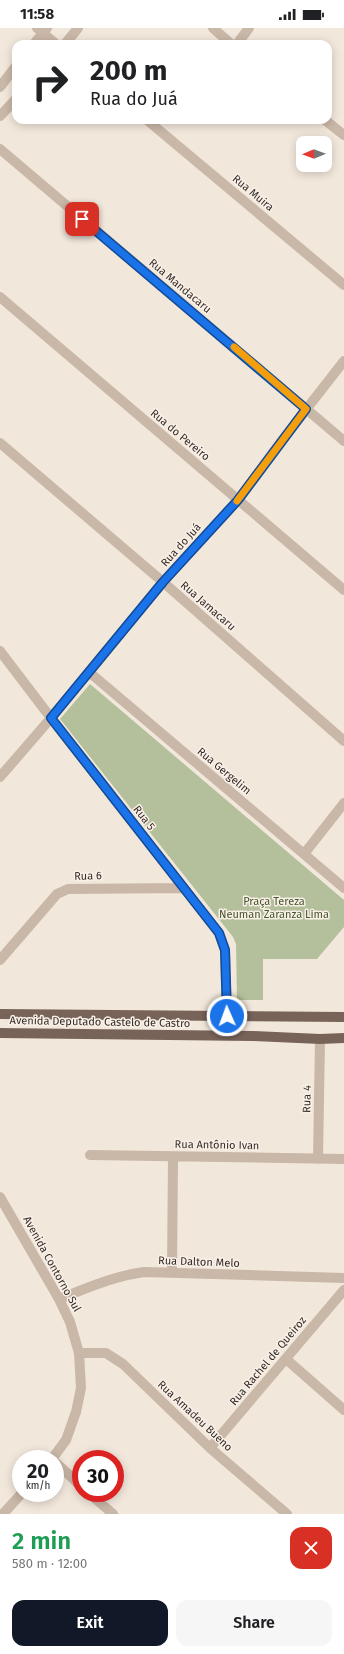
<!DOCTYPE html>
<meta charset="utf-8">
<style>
:root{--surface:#fff;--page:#f6f6f6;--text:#202124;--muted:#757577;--accent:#111827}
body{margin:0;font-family:"Fira Sans",sans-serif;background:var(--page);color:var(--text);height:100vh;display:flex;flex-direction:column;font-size:15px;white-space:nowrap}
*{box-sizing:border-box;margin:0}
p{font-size:13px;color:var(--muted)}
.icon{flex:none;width:22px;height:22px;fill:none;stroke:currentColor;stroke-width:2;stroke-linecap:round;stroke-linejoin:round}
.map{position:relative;height:1486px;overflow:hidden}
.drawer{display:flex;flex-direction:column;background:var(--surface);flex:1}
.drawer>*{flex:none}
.guide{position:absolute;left:12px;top:12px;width:320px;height:84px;border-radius:12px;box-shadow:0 2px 10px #0003;background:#fff;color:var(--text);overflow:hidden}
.needle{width:26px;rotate:269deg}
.controls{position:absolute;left:296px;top:108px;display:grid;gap:8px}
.controls a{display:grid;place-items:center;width:36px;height:36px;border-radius:8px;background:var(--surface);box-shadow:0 2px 10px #0003;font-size:20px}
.speed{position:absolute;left:12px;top:1422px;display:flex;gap:8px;font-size:20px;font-weight:700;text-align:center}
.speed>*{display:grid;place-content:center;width:52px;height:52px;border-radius:50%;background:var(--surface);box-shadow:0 2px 10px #0003;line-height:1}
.speed small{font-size:10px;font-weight:400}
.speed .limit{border:6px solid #d22;background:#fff;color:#111}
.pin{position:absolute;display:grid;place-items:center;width:34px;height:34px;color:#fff;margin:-17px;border-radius:8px;box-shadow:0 2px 6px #0006}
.me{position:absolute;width:44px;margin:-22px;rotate:358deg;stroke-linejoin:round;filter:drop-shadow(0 0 3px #0008)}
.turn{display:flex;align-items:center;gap:14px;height:84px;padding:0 12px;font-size:18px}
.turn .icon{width:52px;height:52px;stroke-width:2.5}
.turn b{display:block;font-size:28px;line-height:34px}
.round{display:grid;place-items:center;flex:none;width:42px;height:42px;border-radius:12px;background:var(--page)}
.head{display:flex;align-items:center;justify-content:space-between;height:68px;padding:0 12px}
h1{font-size:24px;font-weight:600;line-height:30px;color:#1e9e55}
.action{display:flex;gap:8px;margin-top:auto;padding:8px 12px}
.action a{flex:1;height:46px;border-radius:12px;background:var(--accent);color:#fff;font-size:16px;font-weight:600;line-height:46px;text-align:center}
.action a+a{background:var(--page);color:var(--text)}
.status{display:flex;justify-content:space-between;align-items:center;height:28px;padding:0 20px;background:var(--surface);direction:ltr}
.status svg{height:11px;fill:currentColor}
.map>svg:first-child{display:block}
.green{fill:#b4c09b}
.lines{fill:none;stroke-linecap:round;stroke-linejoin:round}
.minor{stroke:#c9b7a7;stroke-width:10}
.major{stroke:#786359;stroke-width:10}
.route-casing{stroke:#114b97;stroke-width:10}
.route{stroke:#1a73e8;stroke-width:7}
.slow{stroke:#f59e0b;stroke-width:7}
.labels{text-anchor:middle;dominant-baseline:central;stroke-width:3;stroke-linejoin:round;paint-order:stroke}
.street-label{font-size:11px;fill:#362c28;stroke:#f9f1e8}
.park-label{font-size:11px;fill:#45542c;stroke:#f9f1e8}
</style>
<div class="status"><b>11:58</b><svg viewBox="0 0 49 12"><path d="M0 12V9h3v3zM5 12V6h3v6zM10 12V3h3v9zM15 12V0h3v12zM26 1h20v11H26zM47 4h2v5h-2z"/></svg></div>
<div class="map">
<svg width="344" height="1486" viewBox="0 0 344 1486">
<rect width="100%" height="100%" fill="#f2e7db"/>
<path class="green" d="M90,656l254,216v27l-27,32h-54v41h-26l-1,-56 -3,-7 -173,-218z"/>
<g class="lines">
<path class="minor" d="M37,0l19,16
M213,0l18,16
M34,16l13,-16
M65,16l13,-16
M237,16l12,-16
M0,59l16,-21
M0,88l16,-17
M147,92l197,165
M325,92l19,15
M0,121l344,292
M0,269l344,293
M0,415l163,139 181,159
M0,623l51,67 168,215 6,17 2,66
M89,644l255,216
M0,749l51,-59 112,-136 75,-82 45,-61 61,-78
M304,826l40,-51
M0,932l57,-66 11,-5 116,-1
M90,1127l254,4
M318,1131l2,-120
M0,1169l59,102 11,23 9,31 2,35 -5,24 -10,28 -14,19
M172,1245l1,-116
M59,1271c28,-11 55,-23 85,-27l200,6
M79,1325h27l17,11 87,84 77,66
M286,1331l58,51
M210,1420l134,-158
M55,1434l26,24
M89,1465l24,21
M3,1486l19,-21"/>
<path class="major" d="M0,986l344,3
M0,1005l253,3 67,3 24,-1"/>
</g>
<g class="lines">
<g class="route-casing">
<path id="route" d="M82,191l224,190 -68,91 -75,82 -112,136 168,215 6,17 2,66"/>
</g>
<use href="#route" class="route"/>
<path class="slow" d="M234,319l72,62 -69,92"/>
</g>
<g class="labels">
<g class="street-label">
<text transform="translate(253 165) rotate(40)">Rua Muira</text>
<text transform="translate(180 258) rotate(40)">Rua Mandacaru</text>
<text transform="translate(180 407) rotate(40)">Rua do Pereiro</text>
<text transform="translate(181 517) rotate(-48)">Rua do Juá</text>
<text transform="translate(208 578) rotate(41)">Rua Jamacaru</text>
<text transform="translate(224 743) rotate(40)">Rua Gergelim</text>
<text transform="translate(144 790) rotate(52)">Rua 5</text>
<text transform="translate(88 848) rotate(-1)">Rua 6</text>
<text transform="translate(100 994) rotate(1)">Avenida Deputado Castelo de Castro</text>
<text transform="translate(307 1071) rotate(-89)">Rua 4</text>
<text transform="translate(217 1117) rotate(1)">Rua Antônio Ivan</text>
<text transform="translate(199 1234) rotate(2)">Rua Dalton Melo</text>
<text transform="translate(52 1236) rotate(61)">Avenida Contorno Sul</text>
<text transform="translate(268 1333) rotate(-50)">Rua Rachel de Queiroz</text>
<text transform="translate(195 1388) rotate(43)">Rua Amadeu Bueno</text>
</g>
<g class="park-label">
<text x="274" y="873">Praça Tereza<tspan x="274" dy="13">Neuman Zaranza Lima</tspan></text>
</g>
</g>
</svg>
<div class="controls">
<a><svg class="needle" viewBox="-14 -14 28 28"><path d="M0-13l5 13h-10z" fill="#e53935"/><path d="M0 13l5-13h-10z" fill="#757577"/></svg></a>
</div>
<div class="speed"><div>20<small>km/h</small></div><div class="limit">30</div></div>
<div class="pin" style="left:82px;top:191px;background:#d93025"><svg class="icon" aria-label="arrive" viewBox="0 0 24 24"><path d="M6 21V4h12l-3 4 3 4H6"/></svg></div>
<svg class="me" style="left:227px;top:988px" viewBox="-20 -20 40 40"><circle r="17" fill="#1a73e8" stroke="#fff" stroke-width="3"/><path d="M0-11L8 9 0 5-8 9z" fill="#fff"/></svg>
<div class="guide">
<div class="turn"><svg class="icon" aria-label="right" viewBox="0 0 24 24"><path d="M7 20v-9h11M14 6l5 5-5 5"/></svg><div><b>200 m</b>Rua do Juá</div></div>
</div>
</div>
<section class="drawer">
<div class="head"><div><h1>2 min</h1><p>580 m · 12:00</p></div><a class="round" style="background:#d93025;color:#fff"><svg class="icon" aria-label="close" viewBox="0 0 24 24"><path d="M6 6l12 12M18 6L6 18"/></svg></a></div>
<div class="action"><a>Exit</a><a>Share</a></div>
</section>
